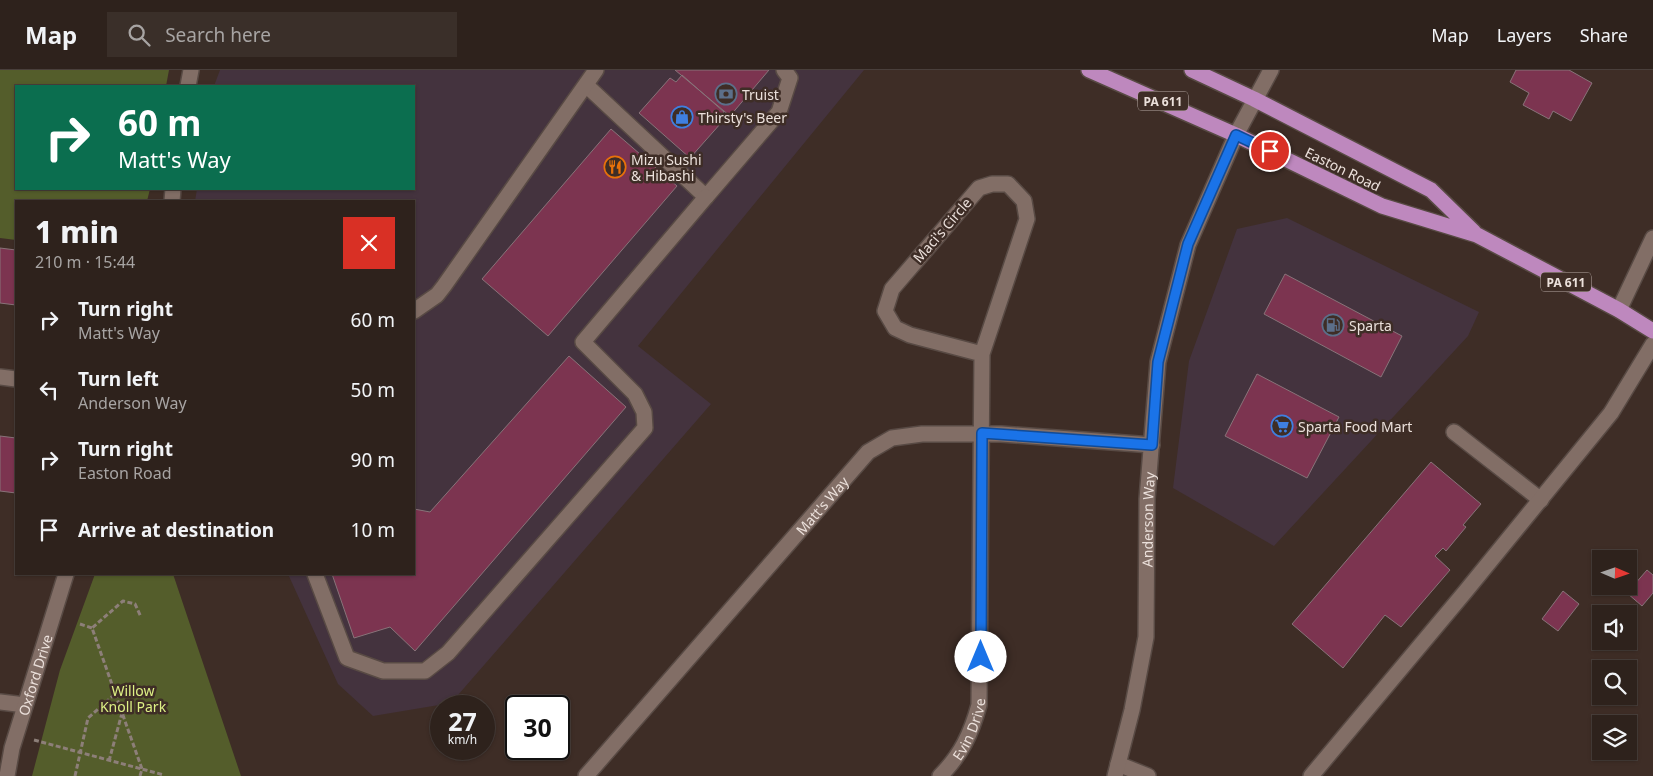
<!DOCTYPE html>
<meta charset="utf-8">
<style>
:root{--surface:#2e221c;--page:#3a2f29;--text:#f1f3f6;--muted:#a7a4a3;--line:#493f3b}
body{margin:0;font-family:"Noto Sans",sans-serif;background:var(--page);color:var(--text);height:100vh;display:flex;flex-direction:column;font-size:19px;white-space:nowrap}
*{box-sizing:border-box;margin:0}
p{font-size:16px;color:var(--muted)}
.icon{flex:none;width:28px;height:28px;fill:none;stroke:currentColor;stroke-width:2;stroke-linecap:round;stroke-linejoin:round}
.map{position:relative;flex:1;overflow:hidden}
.drawer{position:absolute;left:15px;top:130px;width:400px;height:375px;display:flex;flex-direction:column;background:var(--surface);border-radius:0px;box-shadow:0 1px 4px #0004,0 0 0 1px var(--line)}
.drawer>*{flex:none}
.top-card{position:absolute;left:15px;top:15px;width:400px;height:105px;border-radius:0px;box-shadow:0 1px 4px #0004,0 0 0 1px var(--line);background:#0b6e4f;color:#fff;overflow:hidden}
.needle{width:32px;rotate:92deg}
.tools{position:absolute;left:1592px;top:480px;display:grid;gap:10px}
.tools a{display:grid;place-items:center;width:45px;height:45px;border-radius:0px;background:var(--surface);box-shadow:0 1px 4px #0004,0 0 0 1px var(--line);font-size:25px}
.speed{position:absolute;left:430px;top:625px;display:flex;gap:10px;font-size:25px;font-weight:700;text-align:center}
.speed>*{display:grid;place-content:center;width:65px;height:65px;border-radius:50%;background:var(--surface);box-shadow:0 1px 4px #0004,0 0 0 1px var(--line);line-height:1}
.speed small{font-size:12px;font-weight:400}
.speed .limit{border:2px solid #111;border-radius:8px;background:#fff;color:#111}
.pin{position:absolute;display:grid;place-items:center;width:42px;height:42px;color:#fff;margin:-21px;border:2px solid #fff;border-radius:50%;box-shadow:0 1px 5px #0007}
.me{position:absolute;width:55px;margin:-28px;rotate:0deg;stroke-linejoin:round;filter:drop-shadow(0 0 4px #0008)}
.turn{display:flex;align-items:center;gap:18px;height:105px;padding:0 20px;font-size:22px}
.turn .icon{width:65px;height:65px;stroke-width:2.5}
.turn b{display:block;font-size:35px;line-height:42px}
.round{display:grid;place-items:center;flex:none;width:52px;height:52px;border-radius:0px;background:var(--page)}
.overview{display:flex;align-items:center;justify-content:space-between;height:85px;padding:0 20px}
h1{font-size:30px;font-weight:800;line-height:38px}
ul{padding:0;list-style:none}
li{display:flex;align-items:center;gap:15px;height:70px;padding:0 20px}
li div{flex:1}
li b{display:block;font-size:19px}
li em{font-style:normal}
header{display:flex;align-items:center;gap:30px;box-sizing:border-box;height:70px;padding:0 25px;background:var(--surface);border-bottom:1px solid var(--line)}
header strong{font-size:24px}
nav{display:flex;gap:28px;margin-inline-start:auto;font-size:18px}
.search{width:350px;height:45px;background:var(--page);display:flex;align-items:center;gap:12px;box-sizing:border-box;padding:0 18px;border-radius:0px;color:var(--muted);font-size:19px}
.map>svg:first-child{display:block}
.commercial{fill:#44333e}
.green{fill:#545d2b}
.building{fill:#7c3450;stroke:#887379}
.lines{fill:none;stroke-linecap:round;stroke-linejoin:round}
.minor-casing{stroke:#584a44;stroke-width:18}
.highway-casing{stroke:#584a44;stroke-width:18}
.path{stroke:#8d7f79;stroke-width:3;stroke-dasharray:5 2.5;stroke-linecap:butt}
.minor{stroke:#826e66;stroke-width:15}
.highway{stroke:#be88be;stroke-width:15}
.route-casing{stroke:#114b97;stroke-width:12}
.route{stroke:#1a73e8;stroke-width:9}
.labels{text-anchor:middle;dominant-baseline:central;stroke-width:5;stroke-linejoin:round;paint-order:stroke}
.shield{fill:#3e2d26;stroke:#b7aaa5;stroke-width:1}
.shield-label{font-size:12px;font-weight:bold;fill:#ebe0db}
.poi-label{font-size:14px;fill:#ebe0db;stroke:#3e2d26;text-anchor:start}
.street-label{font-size:14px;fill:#ebe0db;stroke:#3e2d26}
.park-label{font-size:14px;fill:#ddf085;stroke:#3e2d26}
</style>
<header>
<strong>Map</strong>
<div class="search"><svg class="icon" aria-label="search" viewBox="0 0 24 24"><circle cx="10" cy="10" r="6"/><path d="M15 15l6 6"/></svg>Search here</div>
<nav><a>Map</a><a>Layers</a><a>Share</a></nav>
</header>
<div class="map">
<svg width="1653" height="706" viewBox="0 0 1653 706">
<rect width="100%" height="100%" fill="#3e2d26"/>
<path class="commercial" d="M220,0h644l-226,276 73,58 -260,299 -78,13 -35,-32 -50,-110h126v-373h-219l2,-12h217v-103h-200z
M1287,148l192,94 -11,24 -194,210 -101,-58 16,-127 48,-132z"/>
<path class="green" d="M0,0h169l-3,16h-150v103h134l-3,12h-131v39l-16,-2z
M95,504h78l68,202h-209l28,-106z"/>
<path class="building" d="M675,0h94l-39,46z
M1516,0h53l23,13 -21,38 -18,-10 -4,8 -26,-14 6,-12 -19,-11z
M682,5l42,37 -6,8 3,3 -31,35 -51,-45 31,-35 6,4z
M611,59l66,57 -129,150 -66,-57z
M0,178l16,2v55l-16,-2z
M1285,204l117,62 -21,41 -117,-63z
M569,286l57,51 -211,244 -25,-24 -36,11 -22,-64h82v-65l16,3z
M1257,304l82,43 -32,61 -82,-42z
M0,366l16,2v55l-16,-2z
M1431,392l50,42 -18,21 3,2 -20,24 -3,-3 -8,8 15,14 -49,57 -16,-12 -42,53 -51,-44z
M1647,500l6,5v18l-11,13 -15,-13z
M1563,521l16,13 -21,27 -16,-12z"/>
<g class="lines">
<g class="minor-casing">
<g id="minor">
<path d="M586,15l120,112 73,-85 11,-34 -6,-8"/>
<path d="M188,16l3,-16"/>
<path d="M172,131l1,-12"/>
<path d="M1619,240l34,-72"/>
<path d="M414,241l23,-16 7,-9 152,-216"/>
<path d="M0,307l16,2"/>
<path d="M1454,362l87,68"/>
<path d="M315,504l32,84 36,13h42l23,-18 197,-225 -1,-16 -9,-18 -52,-52 123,-145"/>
<path d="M0,632l25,3"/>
<path d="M1118,694l30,12"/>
<path id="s1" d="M7,706l5,-28 54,-174"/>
<path id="s2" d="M586,706l282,-324 24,-14 30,-4h79l151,11"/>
<path id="s3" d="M940,706c21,-21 31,-42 39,-71l3,-351 45,-135 -3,-18 -16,-17h-16l-13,4 -87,101 -7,22 10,17 15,7 72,19"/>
<path id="s4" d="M1115,706l17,-66 14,-73 1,-138 11,-137 30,-117 48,-110 35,-65"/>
<path d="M1311,706l154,-184 146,-179 42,-69"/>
</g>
</g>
<g class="highway-casing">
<path id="highway" d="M1089,0l147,65 146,71 95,29 142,75 34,21
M1192,0l62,29 177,91 43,42"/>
</g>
<path class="path" d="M80,554l12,4
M34,670l130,35
M109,691l13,-48
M75,706l13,-58 35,-31
M140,706l2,-7 -50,-141 31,-27 12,3 6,13"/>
<use href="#minor" class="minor"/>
<use href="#highway" class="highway"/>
</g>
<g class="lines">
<g class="route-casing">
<path id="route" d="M981,587l1,-224 170,12 6,-83 30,-118 48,-109 34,16"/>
</g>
<use href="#route" class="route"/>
</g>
<defs>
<g id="bank-ring" transform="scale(1.125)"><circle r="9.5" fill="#3e2d26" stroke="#5c6f8a" stroke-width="1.5"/><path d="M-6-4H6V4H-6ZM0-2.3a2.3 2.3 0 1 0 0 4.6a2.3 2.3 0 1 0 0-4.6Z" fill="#5c6f8a"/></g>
<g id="shop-ring" transform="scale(1.125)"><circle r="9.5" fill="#3e2d26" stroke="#3f7fe0" stroke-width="1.5"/><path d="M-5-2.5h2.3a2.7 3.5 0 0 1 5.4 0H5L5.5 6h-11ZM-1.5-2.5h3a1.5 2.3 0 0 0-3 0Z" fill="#3f7fe0"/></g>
<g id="restaurant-ring" transform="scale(1.125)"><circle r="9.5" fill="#3e2d26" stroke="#e8710a" stroke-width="1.5"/><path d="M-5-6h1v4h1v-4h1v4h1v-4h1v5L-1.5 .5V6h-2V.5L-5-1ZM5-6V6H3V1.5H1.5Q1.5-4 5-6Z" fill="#e8710a"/></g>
<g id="fuel-ring" transform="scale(1.125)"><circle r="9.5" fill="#3e2d26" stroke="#5c6f8a" stroke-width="1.5"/><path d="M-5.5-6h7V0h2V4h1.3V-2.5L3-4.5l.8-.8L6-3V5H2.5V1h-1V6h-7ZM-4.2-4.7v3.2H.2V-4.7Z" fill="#5c6f8a"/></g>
<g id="supermarket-ring" transform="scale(1.125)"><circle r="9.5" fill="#3e2d26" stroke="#3f7fe0" stroke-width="1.5"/><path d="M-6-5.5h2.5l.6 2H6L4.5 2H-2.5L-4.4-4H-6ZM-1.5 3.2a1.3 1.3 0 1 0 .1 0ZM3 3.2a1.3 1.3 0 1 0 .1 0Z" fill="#3f7fe0"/></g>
</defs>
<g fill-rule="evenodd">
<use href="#bank-ring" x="726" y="24"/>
<use href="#shop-ring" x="682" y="47"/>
<use href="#restaurant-ring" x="615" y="97"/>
<use href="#fuel-ring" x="1333" y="255"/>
<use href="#supermarket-ring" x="1282" y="356"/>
</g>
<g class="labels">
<g class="shield">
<rect x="1138" y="21.5" width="50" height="19" rx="4"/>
<rect x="1541" y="202.5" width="50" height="19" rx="4"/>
</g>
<g class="shield-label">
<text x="1163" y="31">PA 611</text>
<text x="1566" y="212">PA 611</text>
</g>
<g class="poi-label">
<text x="742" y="24">Truist</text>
<text x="698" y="47">Thirsty's Beer</text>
<text x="631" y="89">Mizu Sushi<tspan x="631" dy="16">&amp; Hibashi</tspan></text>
<text x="1349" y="255">Sparta</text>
<text x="1298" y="356">Sparta Food Mart</text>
</g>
<g class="street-label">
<text transform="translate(1343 99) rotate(26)">Easton Road</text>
<text transform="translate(942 160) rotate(-49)">Maci's Circle</text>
<text stroke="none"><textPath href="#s2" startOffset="359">Matt's Way</textPath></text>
<text stroke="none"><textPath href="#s4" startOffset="260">Anderson Way</textPath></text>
<text stroke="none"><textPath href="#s1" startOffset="105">Oxford Drive</textPath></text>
<text stroke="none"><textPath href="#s3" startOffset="56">Evin Drive</textPath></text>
</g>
<g class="park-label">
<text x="133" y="620">Willow<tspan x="133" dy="16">Knoll Park</tspan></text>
</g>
</g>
</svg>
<div class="tools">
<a><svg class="needle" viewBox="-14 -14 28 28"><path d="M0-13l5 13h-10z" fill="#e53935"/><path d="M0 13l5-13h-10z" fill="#a7a4a3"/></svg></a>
<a><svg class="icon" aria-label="sound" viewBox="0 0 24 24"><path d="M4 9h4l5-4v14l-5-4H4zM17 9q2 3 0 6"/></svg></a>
<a><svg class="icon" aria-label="search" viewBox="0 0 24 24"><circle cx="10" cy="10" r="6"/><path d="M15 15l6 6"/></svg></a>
<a><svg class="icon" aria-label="layers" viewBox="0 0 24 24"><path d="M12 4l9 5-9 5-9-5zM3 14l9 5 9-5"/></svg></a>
</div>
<div class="speed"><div>27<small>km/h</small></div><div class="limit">30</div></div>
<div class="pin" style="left:1270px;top:81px;background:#d93025"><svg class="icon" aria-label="arrive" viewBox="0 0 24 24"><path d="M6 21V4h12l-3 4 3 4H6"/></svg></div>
<svg class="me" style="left:981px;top:587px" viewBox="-20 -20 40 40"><circle r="19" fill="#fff"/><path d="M0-13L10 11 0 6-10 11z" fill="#1a73e8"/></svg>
<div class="top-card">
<div class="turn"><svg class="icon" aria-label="right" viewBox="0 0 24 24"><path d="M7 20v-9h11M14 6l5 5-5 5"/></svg><div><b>60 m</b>Matt's Way</div></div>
</div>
<section class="drawer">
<div class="overview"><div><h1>1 min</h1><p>210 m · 15:44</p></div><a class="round" style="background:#d93025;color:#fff"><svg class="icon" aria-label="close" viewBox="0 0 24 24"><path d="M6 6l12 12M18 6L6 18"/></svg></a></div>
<ul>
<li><svg class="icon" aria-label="right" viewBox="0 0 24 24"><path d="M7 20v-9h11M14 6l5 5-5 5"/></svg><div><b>Turn right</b><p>Matt's Way</p></div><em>60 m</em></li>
<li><svg class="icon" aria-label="left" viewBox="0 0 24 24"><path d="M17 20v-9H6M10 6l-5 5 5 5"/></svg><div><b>Turn left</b><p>Anderson Way</p></div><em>50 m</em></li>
<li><svg class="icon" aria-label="right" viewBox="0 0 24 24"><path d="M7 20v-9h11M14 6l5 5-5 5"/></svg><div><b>Turn right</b><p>Easton Road</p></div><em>90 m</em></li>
<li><svg class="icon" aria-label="arrive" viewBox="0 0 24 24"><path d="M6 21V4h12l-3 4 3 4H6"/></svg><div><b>Arrive at destination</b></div><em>10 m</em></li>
</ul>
</section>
</div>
